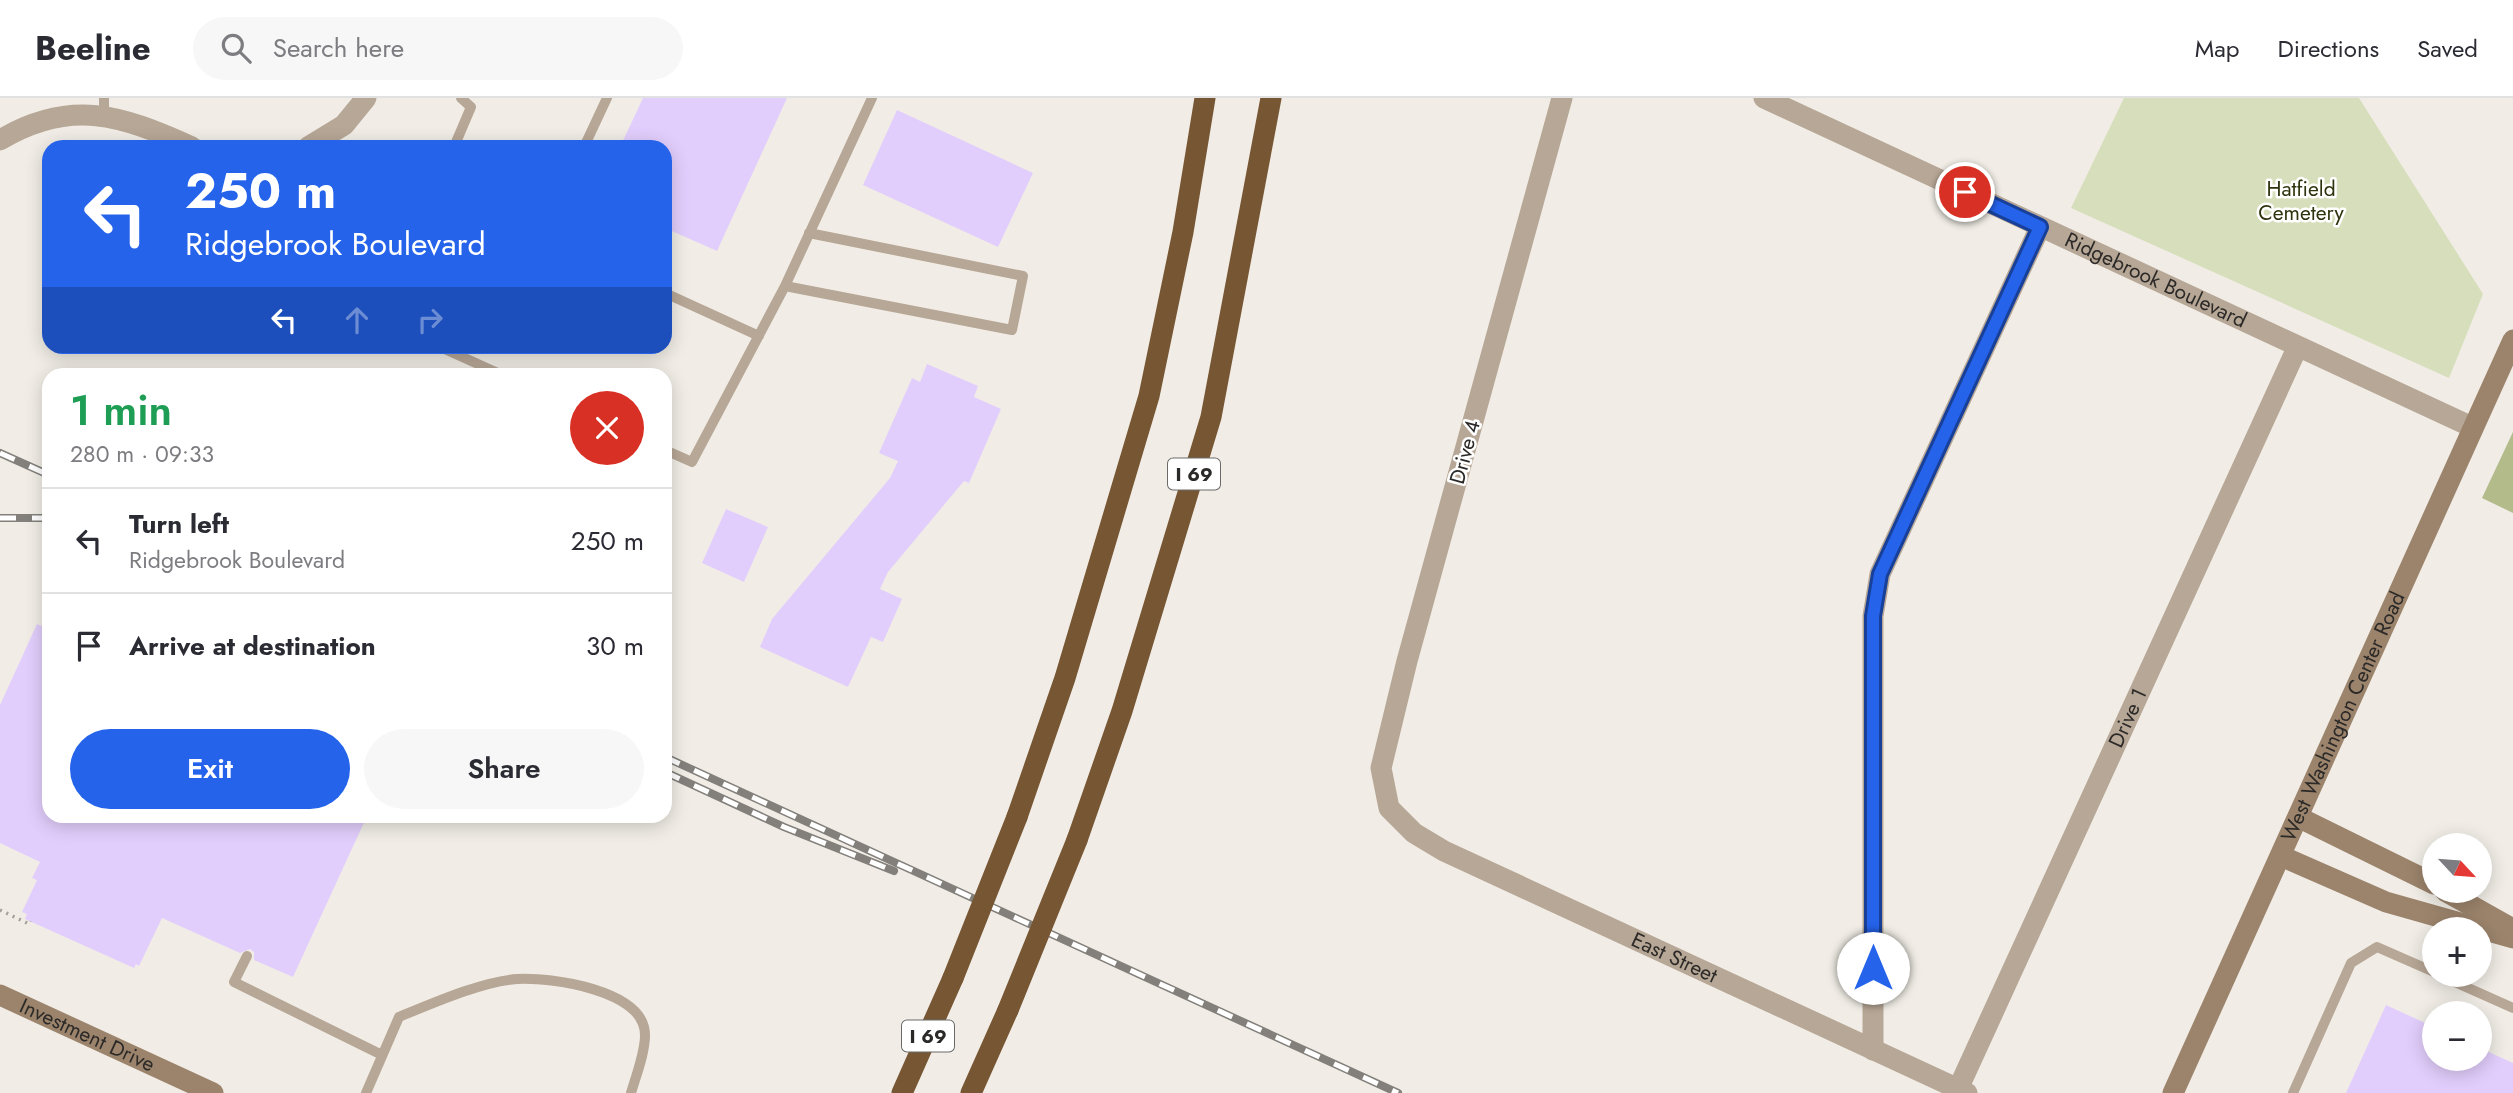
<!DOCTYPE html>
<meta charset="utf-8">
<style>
:root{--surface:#fff;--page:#f7f7f7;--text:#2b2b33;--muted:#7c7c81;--line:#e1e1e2;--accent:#2563eb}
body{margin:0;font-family:Jost,sans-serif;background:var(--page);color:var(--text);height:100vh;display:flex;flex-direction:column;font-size:26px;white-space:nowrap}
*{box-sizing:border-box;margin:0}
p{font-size:23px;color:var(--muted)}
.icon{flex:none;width:38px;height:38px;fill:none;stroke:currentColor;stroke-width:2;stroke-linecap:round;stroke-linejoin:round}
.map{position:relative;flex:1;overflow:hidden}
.details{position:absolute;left:42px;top:270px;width:630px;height:455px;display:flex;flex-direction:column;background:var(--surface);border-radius:21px;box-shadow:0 4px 18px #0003}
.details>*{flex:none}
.banner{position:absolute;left:42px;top:42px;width:630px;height:214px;border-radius:21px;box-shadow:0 4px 18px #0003;background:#2563eb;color:#fff;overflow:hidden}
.needle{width:46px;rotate:116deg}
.tools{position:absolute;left:2422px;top:735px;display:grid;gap:14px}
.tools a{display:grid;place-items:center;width:70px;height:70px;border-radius:50%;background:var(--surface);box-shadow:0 4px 18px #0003;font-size:35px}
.pin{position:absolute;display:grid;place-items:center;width:60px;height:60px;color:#fff;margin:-30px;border:4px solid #fff;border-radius:50%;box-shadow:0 2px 7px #0007}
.me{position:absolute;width:77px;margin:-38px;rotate:0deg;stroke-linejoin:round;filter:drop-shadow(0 0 5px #0008)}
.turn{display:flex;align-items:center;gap:24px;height:147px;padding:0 28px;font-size:32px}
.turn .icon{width:91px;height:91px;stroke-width:2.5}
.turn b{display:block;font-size:49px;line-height:60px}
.lanes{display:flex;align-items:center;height:66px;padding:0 28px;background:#0003;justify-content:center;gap:35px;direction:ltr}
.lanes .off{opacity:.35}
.round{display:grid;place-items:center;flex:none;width:74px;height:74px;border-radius:37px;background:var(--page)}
.head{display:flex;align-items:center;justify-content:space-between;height:119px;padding:0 28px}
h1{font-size:42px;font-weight:600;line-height:52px;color:#1e9e55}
.cta{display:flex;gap:14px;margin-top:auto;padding:14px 28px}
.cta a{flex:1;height:80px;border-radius:42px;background:var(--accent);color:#fff;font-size:28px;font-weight:600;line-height:80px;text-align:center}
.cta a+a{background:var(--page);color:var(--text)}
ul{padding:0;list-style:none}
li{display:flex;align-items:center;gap:21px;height:105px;padding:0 28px;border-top:2px solid var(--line)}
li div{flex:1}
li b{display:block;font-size:26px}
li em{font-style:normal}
header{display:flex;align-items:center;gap:42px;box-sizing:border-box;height:98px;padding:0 35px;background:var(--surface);border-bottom:2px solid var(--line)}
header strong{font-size:33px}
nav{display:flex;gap:38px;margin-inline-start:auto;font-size:24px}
.search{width:490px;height:63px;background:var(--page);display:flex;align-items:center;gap:18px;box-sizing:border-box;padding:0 24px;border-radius:38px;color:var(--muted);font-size:26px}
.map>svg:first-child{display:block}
.green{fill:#d7debb}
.forest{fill:#b3bb8b}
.building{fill:#e2cefc}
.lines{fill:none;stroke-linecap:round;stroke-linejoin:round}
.path{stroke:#a3a09b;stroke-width:3.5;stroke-dasharray:2 5;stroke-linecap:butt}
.lane{stroke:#b7a796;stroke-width:10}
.street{stroke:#b7a796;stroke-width:21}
.secondary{stroke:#9c846c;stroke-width:21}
.highway{stroke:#775633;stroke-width:21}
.rail-casing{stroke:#83807c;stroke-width:8}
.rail{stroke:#fff;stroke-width:5;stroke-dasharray:16;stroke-linecap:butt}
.highway-bridge{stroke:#775633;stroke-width:21}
.route-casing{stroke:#184099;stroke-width:18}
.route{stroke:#2563eb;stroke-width:12}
.labels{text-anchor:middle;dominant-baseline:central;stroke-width:5;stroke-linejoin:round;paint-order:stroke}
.shield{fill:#fff;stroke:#6b6a68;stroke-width:2}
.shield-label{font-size:19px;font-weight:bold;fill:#2c2a28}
.park-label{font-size:21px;fill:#2f340e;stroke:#fff}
.street-label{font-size:21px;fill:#2c2a28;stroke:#fff}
</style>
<header>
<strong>Beeline</strong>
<div class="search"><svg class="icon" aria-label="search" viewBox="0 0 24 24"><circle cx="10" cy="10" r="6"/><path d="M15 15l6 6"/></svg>Search here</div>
<nav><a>Map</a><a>Directions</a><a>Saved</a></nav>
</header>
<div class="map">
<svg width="2513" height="995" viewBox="0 0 2513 995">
<rect width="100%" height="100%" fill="#f1ede6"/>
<path class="green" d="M2124,0h235l124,196 -34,84 -378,-170z"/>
<path class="forest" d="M2513,334v81l-31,-15z"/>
<path class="building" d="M643,0h144l-70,153 -52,-23v-81h-45z
M897,12l136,63 -35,74 -135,-62z
M927,266l51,22 -4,11 27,12 -32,74 -5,-2 -76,91 -8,17 22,10 -19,43 -12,-5 -23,50 -88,-40 12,-28 118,-141 8,-17 -19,-8 33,-75 8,4z
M726,411l42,18 -24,55 -42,-19z
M37,526l12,5v187h318l-74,161 -39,-17v-8l-4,-3 -10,4 -78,-35 -23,48 -3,-2 -2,4 -109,-49 2,-5 -5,-2 15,-32 -5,-2 8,-16 -40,-19v-138z
M2386,907l48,22v32h46v-11l33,15v30h-167z"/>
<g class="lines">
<path class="path" d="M0,812l29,14 1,-3"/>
<path class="lane" d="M104,13v-13
M454,49l17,-40 -10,-9
M584,49l23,-49
M785,188l227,44 11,-54 -214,-43
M665,195l94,43
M438,248l62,28
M665,352l27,12 93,-176 87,-188
M247,858l-13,26 148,73
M2439,877l74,33
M366,995l33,-76c32,-13 84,-36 118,-38 34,-2 128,11 128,56 0,18 -9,41 -14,58
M2293,995l58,-130 26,-16 57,25"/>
<g class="street">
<path id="s1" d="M1562,0l-155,563 -26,107 8,40 25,25 30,18 523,242"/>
<path id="s2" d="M1764,0l708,329"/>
<path d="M0,42c71,-42 121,-25 192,7"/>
<path d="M308,49l36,-22 22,-27"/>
<path d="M1873,952v-434l7,-42 160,-347"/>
<path id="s3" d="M1958,991l339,-741"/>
</g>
<g class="secondary">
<path d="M2298,719l136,67"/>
<path d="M2281,758l105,46 127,36"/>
<path d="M2445,793l68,38"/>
<path id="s4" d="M0,897l213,98"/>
<path id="s5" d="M2173,995l340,-753"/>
</g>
<path class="highway" d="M1017,719l48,-139 84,-282 34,-164 22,-134
M1077,742l45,-129 89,-294 60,-319
M902,995l51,-115
M971,995l37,-83"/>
<g class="rail-casing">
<path id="rail" d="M0,355l49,22
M0,420h49
M665,659l733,336
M665,674l119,55 110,44"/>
</g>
<use href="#rail" class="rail"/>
<path class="highway-bridge" d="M953,880l64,-161
M1008,912l69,-170"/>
</g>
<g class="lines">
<g class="route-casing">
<path id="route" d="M1873,870v-352l7,-42 160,-347 -75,-35"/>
</g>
<use href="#route" class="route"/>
</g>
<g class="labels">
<g class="shield">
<rect x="1168" y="360.5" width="52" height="31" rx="5"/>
<rect x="902" y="922.5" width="52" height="31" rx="5"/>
</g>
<g class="shield-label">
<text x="1194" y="376">I 69</text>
<text x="928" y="938">I 69</text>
</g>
<g class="park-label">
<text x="2301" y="91">Hatfield<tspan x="2301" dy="24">Cemetery</tspan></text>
</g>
<g class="street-label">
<text stroke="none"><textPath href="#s2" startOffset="432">Ridgebrook Boulevard</textPath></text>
<text transform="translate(1465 354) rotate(-75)">Drive 4</text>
<text stroke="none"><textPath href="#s5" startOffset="413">West Washington Center Road</textPath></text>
<text stroke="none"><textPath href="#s3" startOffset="408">Drive 1</textPath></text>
<text stroke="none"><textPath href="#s1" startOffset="1059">East Street</textPath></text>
<text stroke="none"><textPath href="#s4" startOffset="96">Investment Drive</textPath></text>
</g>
</g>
</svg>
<div class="tools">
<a><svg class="needle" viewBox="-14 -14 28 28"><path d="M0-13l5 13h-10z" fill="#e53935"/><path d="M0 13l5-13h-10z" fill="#7c7c81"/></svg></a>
<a>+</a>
<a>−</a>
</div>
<div class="pin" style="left:1965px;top:94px;background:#d93025"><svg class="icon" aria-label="arrive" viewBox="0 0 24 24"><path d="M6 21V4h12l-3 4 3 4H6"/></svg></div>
<svg class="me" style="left:1873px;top:870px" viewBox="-20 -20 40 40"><circle r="19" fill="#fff"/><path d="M0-13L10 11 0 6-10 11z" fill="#2563eb"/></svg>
<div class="banner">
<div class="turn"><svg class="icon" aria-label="left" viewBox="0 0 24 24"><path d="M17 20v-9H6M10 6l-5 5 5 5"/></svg><div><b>250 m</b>Ridgebrook Boulevard</div></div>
<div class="lanes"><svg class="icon" aria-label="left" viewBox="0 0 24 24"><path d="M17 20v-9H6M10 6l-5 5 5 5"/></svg><svg class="icon off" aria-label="ahead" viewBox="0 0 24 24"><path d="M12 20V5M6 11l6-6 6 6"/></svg><svg class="icon off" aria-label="right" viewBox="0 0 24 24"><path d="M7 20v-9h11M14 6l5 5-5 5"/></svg></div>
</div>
<section class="details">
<div class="head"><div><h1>1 min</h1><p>280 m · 09:33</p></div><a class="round" style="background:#d93025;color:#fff"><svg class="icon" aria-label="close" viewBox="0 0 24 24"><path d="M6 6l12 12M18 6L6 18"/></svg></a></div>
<ul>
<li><svg class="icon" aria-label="left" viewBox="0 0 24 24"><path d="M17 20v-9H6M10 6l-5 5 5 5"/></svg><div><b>Turn left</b><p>Ridgebrook Boulevard</p></div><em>250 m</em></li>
<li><svg class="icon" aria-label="arrive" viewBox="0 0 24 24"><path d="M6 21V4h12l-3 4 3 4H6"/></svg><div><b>Arrive at destination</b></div><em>30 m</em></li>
</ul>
<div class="cta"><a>Exit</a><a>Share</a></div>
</section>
</div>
